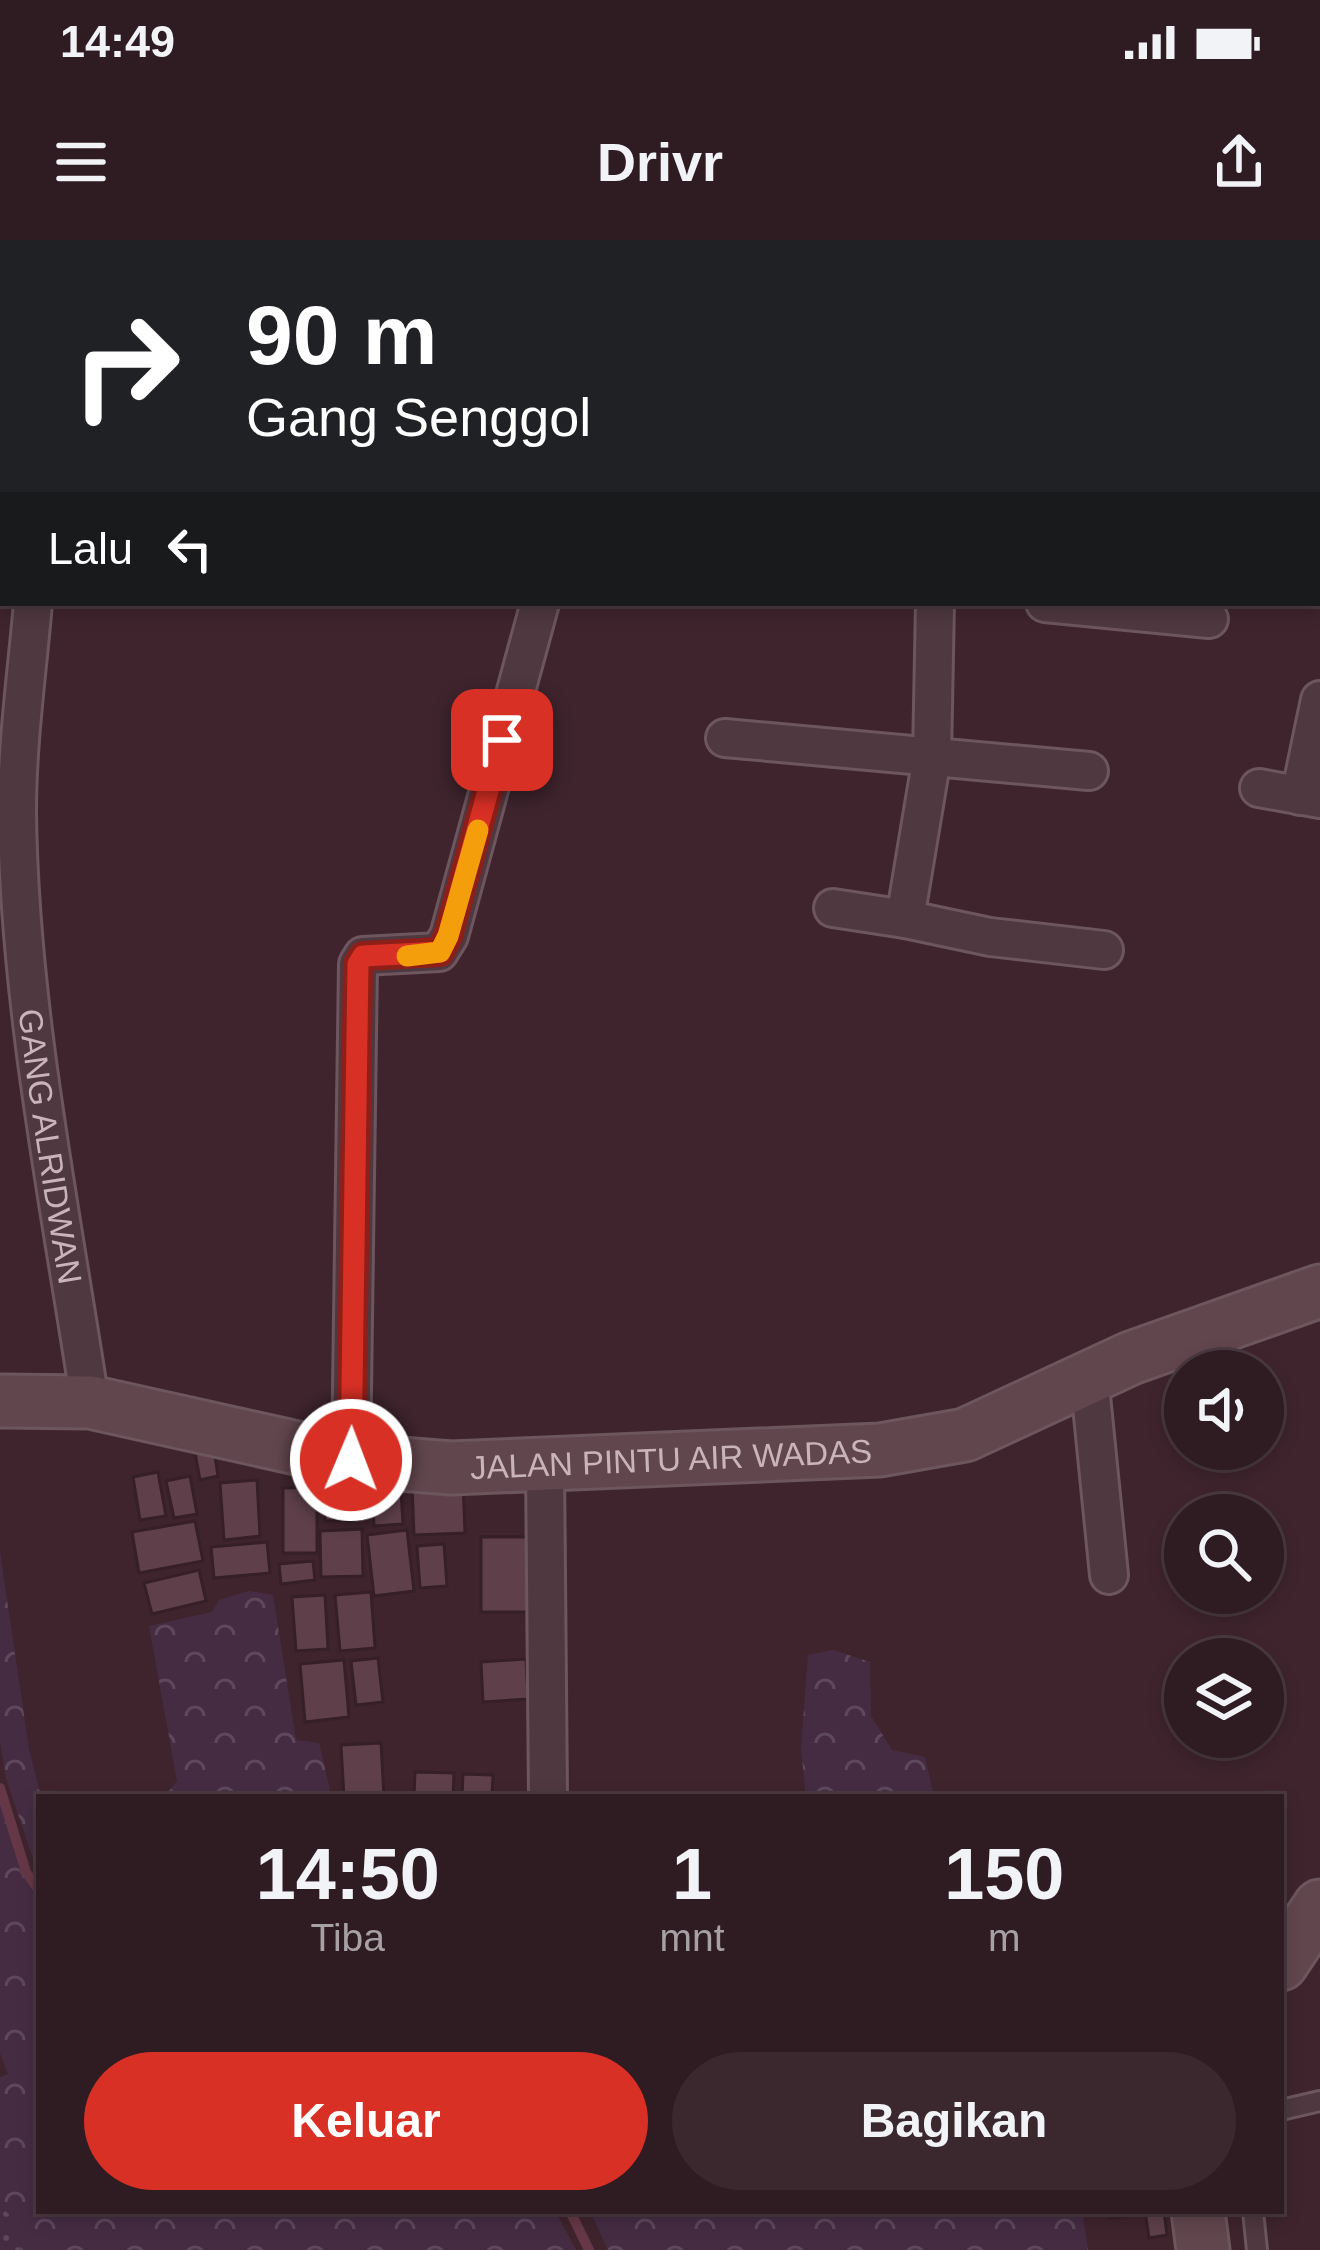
<!DOCTYPE html>
<html lang="id">
<style>
:root{--surface:#2f1b22;--page:#3b282f;--text:#f1f3f6;--muted:#a7a1a5;--line:#4a3940;--accent:#d93025}
body{margin:0;font-family:Arial,sans-serif;background:var(--page);color:var(--text);height:100vh;display:flex;flex-direction:column;font-size:45px;white-space:nowrap}
*{box-sizing:border-box;margin:0}
p{font-size:39px;color:var(--muted)}
.icon{flex:none;width:66px;height:66px;fill:none;stroke:currentColor;stroke-width:2;stroke-linecap:round;stroke-linejoin:round}
.map{position:relative;flex:1;overflow:hidden}
.sheet{position:absolute;left:36px;top:1554px;width:1248px;height:420px;display:flex;flex-direction:column;background:var(--surface);border-radius:0px;box-shadow:0 6px 18px #0003,0 0 0 3px var(--line)}
.sheet>*{flex:none}
.hud{position:absolute;left:0px;top:0px;width:1320px;height:366px;box-shadow:0 6px 18px #0003,0 0 0 3px var(--line);background:#202124;color:#fff;overflow:hidden}
.controls{position:absolute;left:1164px;top:1110px;display:grid;gap:24px}
.controls a{display:grid;place-items:center;width:120px;height:120px;border-radius:50%;background:var(--surface);box-shadow:0 6px 18px #0003,0 0 0 3px var(--line);font-size:60px}
.pin{position:absolute;display:grid;place-items:center;width:102px;height:102px;color:#fff;margin:-51px;border-radius:24px;box-shadow:0 6px 18px #0006}
.me{position:absolute;width:132px;margin:-66px;rotate:1deg;stroke-linejoin:round;filter:drop-shadow(0 0 9px #0008)}
.turn{display:flex;align-items:center;gap:42px;height:252px;padding:0 48px;font-size:54px}
.turn .icon{width:156px;height:156px;stroke-width:2.5}
.turn b{display:block;font-size:84px;line-height:102px}
.then{display:flex;align-items:center;height:114px;padding:0 48px;background:#0003;gap:24px;font-size:45px}
.eta{display:flex;justify-content:space-evenly;align-items:center;height:204px;text-align:center}
.eta b{font-size:72px;font-weight:700;line-height:84px}
.cta{display:flex;gap:24px;margin-top:auto;padding:24px 48px}
.cta a{flex:1;height:138px;border-radius:72px;background:var(--accent);color:#fff;font-size:48px;font-weight:700;line-height:138px;text-align:center}
.cta a+a{background:var(--page);color:var(--text)}
.status{display:flex;justify-content:space-between;align-items:center;height:84px;padding:0 60px;background:var(--surface);direction:ltr}
.status svg{height:33px;fill:currentColor}
header{display:flex;justify-content:space-between;align-items:center;height:156px;padding:0 48px;background:var(--surface);font-size:54px;font-weight:700}
.map>svg:first-child{display:block}
.grass{fill:url(#grass-dots)}
.forest{fill:url(#forest-crowns)}
.lines{fill:none;stroke-linecap:round;stroke-linejoin:round}
.stream{stroke:#663847;stroke-width:10}
.building{fill:#5f404a;stroke:#361f27;stroke-width:3}
.lane-casing{stroke:#6d565e;stroke-width:24}
.street-casing{stroke:#6d565e;stroke-width:42}
.secondary-casing{stroke:#6d565e;stroke-width:57}
.lane{stroke:#4f3840;stroke-width:18}
.street{stroke:#4f3840;stroke-width:36}
.secondary{stroke:#62464e;stroke-width:51}
.route-casing{stroke:#8d1f18;stroke-width:30}
.route{stroke:#d93025;stroke-width:21}
.slow{stroke:#f59e0b;stroke-width:21}
.labels{text-anchor:middle;dominant-baseline:central;stroke-width:10;stroke-linejoin:round;paint-order:stroke}
.street-label{font-size:33px;fill:#cab4bb;stroke:#341d25}
</style>
<div class="status"><b>14:49</b><svg viewBox="0 0 49 12"><path d="M0 12V9h3v3zM5 12V6h3v6zM10 12V3h3v9zM15 12V0h3v12zM26 1h20v11H26zM47 4h2v5h-2z"/></svg></div>
<header><svg class="icon" aria-label="menu" viewBox="0 0 24 24"><path d="M4 6h16M4 12h16M4 18h16"/></svg>Drivr<svg class="icon" aria-label="share" viewBox="0 0 24 24"><path d="M12 15V3M7 8l5-5 5 5M5 13v7h14v-7"/></svg></header>
<div class="map">
<svg width="1320" height="2010" viewBox="0 0 1320 2010">
<defs>
<pattern id="grass-dots" width="8" height="8" patternUnits="userSpaceOnUse" patternTransform="scale(3)"><rect width="8" height="8" fill="#452c43"/><path d="M2 2h.1M6 6h.1" fill="none" stroke="#5e485c" stroke-width="1.8" stroke-linecap="round"/></pattern>
<pattern id="forest-crowns" width="20" height="18" patternUnits="userSpaceOnUse" patternTransform="scale(3)"><rect width="20" height="18" fill="#452c43"/><path d="M2 6a3 3 0 1 1 6 0M12 15a3 3 0 1 1 6 0" fill="none" stroke="#5e485c"/></pattern>
</defs>
<rect width="100%" height="100%" fill="#3f242d"/>
<path class="grass" d="M0,1967l12,9 9,34h-21z"/>
<path class="forest" d="M0,1312l29,197 12,48 -2,80 -33,-99 -6,-38z
M249,1351l24,4 23,145 23,3 11,47 -10,7h-156l13,-16 -28,-155 63,-14 7,-12z
M833,1410l37,12 1,54 21,34 33,7 9,40h-128l-5,-48 7,-94z
M0,1564l20,67 19,31v309h516l21,39h-555l-9,-34 -12,-9v-130l8,-3 -8,-21z
M590,1971h492l6,39h-480z"/>
<g class="lines">
<path class="stream" d="M0,1548l26,84 13,19
M570,1971l19,39"/>
</g>
<path class="building" d="M214,1210l4,26 -18,4 -5,-27z
M158,1232l8,44 -26,4 -7,-43z
M190,1236l7,38 -23,4 -8,-37z
M257,1240l3,56 -36,4 -4,-57z
M463,1242l2,51 -51,2 -2,-51z
M317,1247v66h-34v-65z
M358,1248l1,32 -34,1 -1,-32z
M401,1249l2,35 -29,2 -2,-36z
M195,1281l8,40 -64,12 -7,-41z
M362,1289l1,47 -42,1 -1,-46z
M407,1290l7,61 -40,5 -7,-61z
M481,1297h53l-1,75h-52z
M267,1302l3,31 -56,5 -3,-31z
M444,1304l3,42 -27,2 -3,-42z
M313,1321l2,19 -34,4 -2,-20z
M199,1330l7,31 -54,13 -8,-31z
M371,1352l4,56 -35,3 -5,-56z
M325,1355l3,54 -32,2 -4,-54z
M378,1418l5,44 -27,3 -5,-44z
M526,1419l2,40 -45,3 -2,-40z
M344,1420l5,57 -44,5 -5,-58z
M381,1503l3,54h-40l-3,-52z
M415,1532l39,1 -1,24h-39z
M463,1534l30,1 -1,22h-30z
M1109,1971h31l1,2 -31,5z
M1145,1971h19l3,24 -18,3z"/>
<g class="lines">
<g class="lane-casing">
<path id="lane" d="M1281,1870l39,-9
M1253,1971l4,39"/>
</g>
<g class="street-casing">
<g id="street">
<path d="M40,0v3"/>
<path d="M589,0l1,3"/>
<path d="M749,3l12,-3"/>
<path d="M1309,3l1,-3"/>
<path d="M0,134h3"/>
<path d="M0,311h3"/>
<path id="s1" d="M33,363c-6,70 -16,139 -16,209 2,193 44,399 73,590"/>
<path d="M935,363l-3,154 -27,162 85,18 114,13"/>
<path d="M1045,363l164,16"/>
<path d="M725,498l364,33"/>
<path d="M1259,548l61,11"/>
<path d="M1300,556l20,-96"/>
<path d="M833,668l72,11"/>
<path d="M1089,1136l20,199"/>
<path d="M351,1220l7,-496 5,-8 76,-4 10,-16 91,-333"/>
<path d="M545,1225l3,332"/>
</g>
</g>
<g class="secondary-casing">
<g id="secondary">
<path id="s2" d="M0,1161l90,1 261,58 100,8 429,-18 85,-15 166,-77 189,-67"/>
<path d="M1281,1724l39,-58"/>
<path d="M1198,1971l5,39"/>
</g>
</g>
<use href="#lane" class="lane"/>
<use href="#street" class="street"/>
<use href="#secondary" class="secondary"/>
</g>
<g class="lines">
<g class="route-casing">
<path id="route" d="M351,1220l7,-496 5,-8 77,-4 8,-16 54,-196"/>
</g>
<use href="#route" class="route"/>
<path class="slow" d="M407,716l33,-4 8,-16 30,-106"/>
</g>
<g class="labels">
<g class="street-label">
<text stroke="none"><textPath href="#s1" startOffset="546">GANG ALRIDWAN</textPath></text>
<text stroke="none"><textPath href="#s2" startOffset="678">JALAN PINTU AIR WADAS</textPath></text>
</g>
</g>
</svg>
<div class="controls">
<a><svg class="icon" aria-label="sound" viewBox="0 0 24 24"><path d="M4 9h4l5-4v14l-5-4H4zM17 9q2 3 0 6"/></svg></a>
<a><svg class="icon" aria-label="search" viewBox="0 0 24 24"><circle cx="10" cy="10" r="6"/><path d="M15 15l6 6"/></svg></a>
<a><svg class="icon" aria-label="layers" viewBox="0 0 24 24"><path d="M12 4l9 5-9 5-9-5zM3 14l9 5 9-5"/></svg></a>
</div>
<div class="pin" style="left:502px;top:500px;background:#d93025"><svg class="icon" aria-label="arrive" viewBox="0 0 24 24"><path d="M6 21V4h12l-3 4 3 4H6"/></svg></div>
<svg class="me" style="left:351px;top:1220px" viewBox="-20 -20 40 40"><circle r="17" fill="#d93025" stroke="#fff" stroke-width="3"/><path d="M0-11L8 9 0 5-8 9z" fill="#fff"/></svg>
<div class="hud">
<div class="turn"><svg class="icon" aria-label="right" viewBox="0 0 24 24"><path d="M7 20v-9h11M14 6l5 5-5 5"/></svg><div><b>90 m</b>Gang Senggol</div></div>
<div class="then">Lalu<svg class="icon" aria-label="left" viewBox="0 0 24 24"><path d="M17 20v-9H6M10 6l-5 5 5 5"/></svg></div>
</div>
<section class="sheet">
<div class="eta">
<div><b>14:50</b><p>Tiba</p></div>
<div><b>1</b><p>mnt</p></div>
<div><b>150</b><p>m</p></div>
</div>
<div class="cta"><a>Keluar</a><a>Bagikan</a></div>
</section>
</div>
